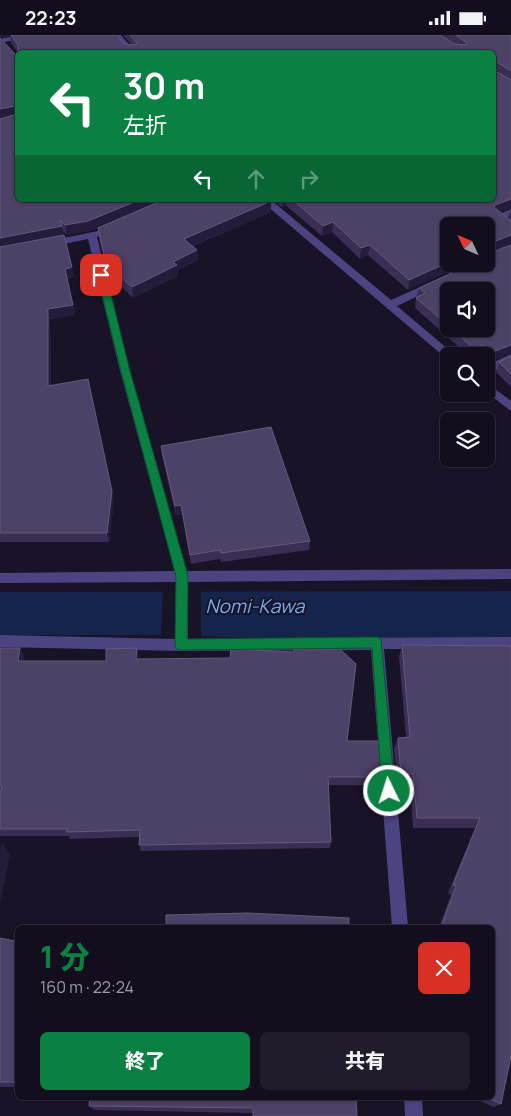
<!DOCTYPE html>
<html lang="ja">
<meta charset="utf-8">
<style>
:root{--surface:#130e1e;--page:#201c2b;--text:#f1f3f6;--muted:#9d9ca4;--line:#322e3c;--accent:#0b8043}
body{margin:0;font-family:Manrope,"Noto Sans JP",sans-serif;background:var(--page);color:var(--text);height:100vh;display:flex;flex-direction:column;font-size:19px;white-space:nowrap}
*{box-sizing:border-box;margin:0}
p{font-size:16px;color:var(--muted)}
.icon{flex:none;width:28px;height:28px;fill:none;stroke:currentColor;stroke-width:2;stroke-linecap:round;stroke-linejoin:round}
.map{position:relative;flex:1;overflow:hidden}
.sheet{position:absolute;left:15px;top:890px;width:480px;height:175px;display:flex;flex-direction:column;background:var(--surface);border-radius:8px;box-shadow:0 1px 4px #0004,0 0 0 1px var(--line)}
.sheet>*{flex:none}
.banner{position:absolute;left:15px;top:15px;width:481px;height:152px;border-radius:8px;box-shadow:0 1px 4px #0004,0 0 0 1px var(--line);background:#0b8043;color:#fff;overflow:hidden}
.needle{width:32px;rotate:314deg}
.controls{position:absolute;left:440px;top:182px;display:grid;gap:10px}
.controls a{display:grid;place-items:center;width:55px;height:55px;border-radius:8px;background:var(--surface);box-shadow:0 1px 4px #0004,0 0 0 1px var(--line);font-size:25px}
.pin{position:absolute;display:grid;place-items:center;width:42px;height:42px;color:#fff;margin:-21px;border-radius:10px;box-shadow:0 2px 8px #0006}
.me{position:absolute;width:55px;margin:-28px;rotate:356deg;stroke-linejoin:round;filter:drop-shadow(0 0 4px #0008)}
.turn{display:flex;align-items:center;gap:18px;height:105px;padding:0 25px;font-size:22px}
.turn .icon{width:65px;height:65px;stroke-width:2.5}
.turn b{display:block;font-size:35px;line-height:42px}
.lanes{display:flex;align-items:center;height:48px;padding:0 25px;background:#0003;justify-content:center;gap:25px;direction:ltr}
.lanes .off{opacity:.35}
.round{display:grid;place-items:center;flex:none;width:52px;height:52px;border-radius:8px;background:var(--page)}
.overview{display:flex;align-items:center;justify-content:space-between;height:85px;padding:0 25px}
h1{font-size:30px;font-weight:800;line-height:38px;color:var(--accent)}
.button{display:flex;gap:10px;margin-top:auto;padding:10px 25px}
.button a{flex:1;height:58px;border-radius:8px;background:var(--accent);color:#fff;font-size:20px;font-weight:800;line-height:58px;text-align:center}
.button a+a{background:var(--page);color:var(--text)}
.status{display:flex;justify-content:space-between;align-items:center;height:35px;padding:0 25px;background:var(--surface);direction:ltr}
.status svg{height:14px;fill:currentColor}
.map>svg:first-child{display:block}
.water{fill:#15244a}
.pier{fill:#191328}
.lines{fill:none;stroke-linecap:round;stroke-linejoin:round}
.minor{fill:#4c4481;fill-rule:evenodd}
.wall{fill:#3a2e54;fill-rule:evenodd}
.shaded-wall{fill:#251b3b}
.building{fill:#4c4166;stroke:#645a7d}
.route{fill:#0b8043;stroke:#07532c}
.labels{text-anchor:middle;dominant-baseline:central;stroke-width:4;stroke-linejoin:round;paint-order:stroke}
.water-label{font-size:19px;font-style:italic;fill:#77acf0;stroke:#191328}
</style>
<div class="status"><b>22:23</b><svg viewBox="0 0 49 12"><path d="M0 12V9h3v3zM5 12V6h3v6zM10 12V3h3v9zM15 12V0h3v12zM26 1h20v11H26zM47 4h2v5h-2z"/></svg></div>
<div class="map">
<svg width="511" height="1081" viewBox="0 0 511 1081">
<rect width="100%" height="100%" fill="#191328"/>
<path class="water" d="M511,556v47l-134,5 -202,-8h-175v-43z"/>
<path class="pier" d="M163,554h38v48l-40,-1z"/>
<g class="lines">
<path class="minor" d="M20,0h17l-37,8v-4z
M113,0h8l15,18h-9z
M260,165h11l120,100 38,-17h8v4l-40,19 59,50h-7l-2,3z
M511,174v6l-6,3 6,5v8l-18,-14z
M98,196l5,3 -6,3 33,134 57,200 324,-2v10l-323,3v57l323,-2v12h-127l24,278h-16l-21,-277 -190,1 -181,-4v-12l175,4 1,-57 -176,1v-10l175,-2 -55,-200 -32,-132 -39,8 -5,-3 5,-3z
M511,319v9l-25,12v-9z
M486,347l25,19v10l-25,-19z
M404,1062h18l1,19h-18z"/>
</g>
<path class="wall" d="M0,0h117l7,9h7l-8,-9h388v209l-25,10v-28l-78,64 -40,-35 -8,4 -28,-27 -10,4 -33,-28 -3,-3 -4,2 -9,-7h221l-476,-147 -7,-10 -1,-7 -10,2 16,17 2,-2v147l253,1v11l-78,34 4,4 1,10 -20,10v6l-45,22 -18,-18 -3,-12 -5,2 -8,-32 -1,-10 -9,3 -22,4 -4,-4 11,46 -7,2 8,36 -25,4 1,67 63,114 -5,42h-109zM511,173l-3,10 -8,-6z
M511,210v108l-24,10 -1,-1v-6h-6v-1l-2,1h-9l-54,-48 1,-10 3,-10zM449,256l37,38h-37z
M511,321v31l-15,-15 3,-10z
M161,411l149,95 -1,9 -88,12 -1,-3 -29,5 -9,-50 -6,1 -14,-59z
M402,610l109,1 -10,458 -7,3 -23,-10h21v-170h-53l12,-32 -3,-2 27,-65h-62l-3,-44h-12l-4,-35 4,-11 8,-1 -7,-80z
M0,613h20l4,9 -1,4h83l31,-13 2,11 208,82 35,36 -3,8h-51l3,57 -1,6 -189,3 -2,-6v-8l-69,2 -1,-3h-69z
M0,903l15,3 3,3v143h-18z
M356,1062l-103,16 -158,-3 -6,-4z"/>
<path class="shaded-wall" d="M0,0h10v1l-10,3z
M15,71l3,10 -18,4v-11z
M511,164v9l-19,7 3,-10z
M139,165h27l-77,31 -22,4 -2,-10z
M282,165h4v5l-4,2z
M271,166v11l-86,37 -1,-10z
M333,187l-1,10 -10,4 1,-10z
M62,191l2,10 -64,13v-11z
M511,200v9l-25,10 2,-10z
M370,210l-2,10 -8,4 1,-11z
M197,215l1,10 -20,10v6l-45,22 -1,-11 41,-25z
M110,223l2,10 -5,2 -2,-11z
M449,227v2h17l-58,26 1,-10z
M72,232l2,10 -7,2 -2,-10z
M73,270l2,10 -25,4 1,77 -3,-10v-77z
M482,310l-2,10 -8,1 2,-7z
M511,310v8l-24,10 3,-10z
M112,456l2,9 -5,42 -2,-9z
M181,470l1,9 -6,1 -1,-9z
M20,613l4,9 -2,13 -4,-9z
M137,613l2,10 -1,10 -2,-9z
M2,807l8,13 -10,50v-55z
M15,906l3,3v14l-3,-2z"/>
<path class="building" d="M11,0h106l7,9 11,1 2,-2 -7,-8h311l13,9 11,1 2,-2 -11,-8h55v36l-14,-9 -2,1v8l16,9v119l-16,6 -1,2 17,14v14l-23,9 -2,8v-26h-37v36l-40,18 -39,-35 -9,3 -28,-26 -10,4 -30,-26h201v-147h-476v-8z
M0,3l16,17 2,-2v55l-3,-2 -15,3z
M18,75v90h121l-51,21 -23,4 -5,-5 2,6 -62,12v-119l17,-5z
M163,165h107l1,1 -87,38 13,11 -24,12 4,3 -45,22 -19,-17 -3,-12 -5,1 -7,-31z
M64,200l8,32 -7,2 8,36 -25,4v77l40,-7 24,112 -5,42h-107v-286z
M511,210v100l-21,8 -8,-8 -8,4 -22,-20h34v-38h-37v35l-33,-28 9,-5 -6,-5 52,-24h15v-9l1,-1z
M511,321v18l-12,-12z
M271,392l39,114 -89,12 -1,-3 -30,5 -9,-50 -6,1 -14,-60z
M402,610l109,1v410l-10,48 -15,-7h6v-170h-51l15,-41 -3,-1 27,-67h-63l-4,-44h-12l-3,-36 12,-1z
M0,613h20l-2,13h88v-12l31,-1 -1,11 94,-1 1,-9 63,3v-3h46l16,15 -9,77h32l3,36h-54l3,65 -192,3 1,-15 -73,2v-3h-67v-34l2,-9h-2z
M247,878l102,5v9h-183v-12z
M0,903l15,3v15h3v126h-18z
M90,1062h266l1,19h-104v-8l-164,-2z"/>
<path class="route" d="M101,237l5,3 24,96 58,205 -1,63 190,-2 4,2 14,152 -1,4 -5,2 -5,-2 -2,-4 -10,-143 -192,2 -4,-2 -1,-3 1,-69 -55,-205 -24,-96z"/>
<g class="labels">
<g class="water-label">
<text x="255" y="571">Nomi-Kawa</text>
</g>
</g>
</svg>
<div class="controls">
<a><svg class="needle" viewBox="-14 -14 28 28"><path d="M0-13l5 13h-10z" fill="#e53935"/><path d="M0 13l5-13h-10z" fill="#9d9ca4"/></svg></a>
<a><svg class="icon" aria-label="sound" viewBox="0 0 24 24"><path d="M4 9h4l5-4v14l-5-4H4zM17 9q2 3 0 6"/></svg></a>
<a><svg class="icon" aria-label="search" viewBox="0 0 24 24"><circle cx="10" cy="10" r="6"/><path d="M15 15l6 6"/></svg></a>
<a><svg class="icon" aria-label="layers" viewBox="0 0 24 24"><path d="M12 4l9 5-9 5-9-5zM3 14l9 5 9-5"/></svg></a>
</div>
<div class="pin" style="left:101px;top:240px;background:#d93025"><svg class="icon" aria-label="arrive" viewBox="0 0 24 24"><path d="M6 21V4h12l-3 4 3 4H6"/></svg></div>
<svg class="me" style="left:389px;top:756px" viewBox="-20 -20 40 40"><circle r="17" fill="#0b8043" stroke="#fff" stroke-width="3"/><path d="M0-11L8 9 0 5-8 9z" fill="#fff"/></svg>
<div class="banner">
<div class="turn"><svg class="icon" aria-label="left" viewBox="0 0 24 24"><path d="M17 20v-9H6M10 6l-5 5 5 5"/></svg><div><b>30 m</b>左折</div></div>
<div class="lanes"><svg class="icon" aria-label="left" viewBox="0 0 24 24"><path d="M17 20v-9H6M10 6l-5 5 5 5"/></svg><svg class="icon off" aria-label="ahead" viewBox="0 0 24 24"><path d="M12 20V5M6 11l6-6 6 6"/></svg><svg class="icon off" aria-label="right" viewBox="0 0 24 24"><path d="M7 20v-9h11M14 6l5 5-5 5"/></svg></div>
</div>
<section class="sheet">
<div class="overview"><div><h1>1 分</h1><p>160 m · 22:24</p></div><a class="round" style="background:#d93025;color:#fff"><svg class="icon" aria-label="close" viewBox="0 0 24 24"><path d="M6 6l12 12M18 6L6 18"/></svg></a></div>
<div class="button"><a>終了</a><a>共有</a></div>
</section>
</div>
